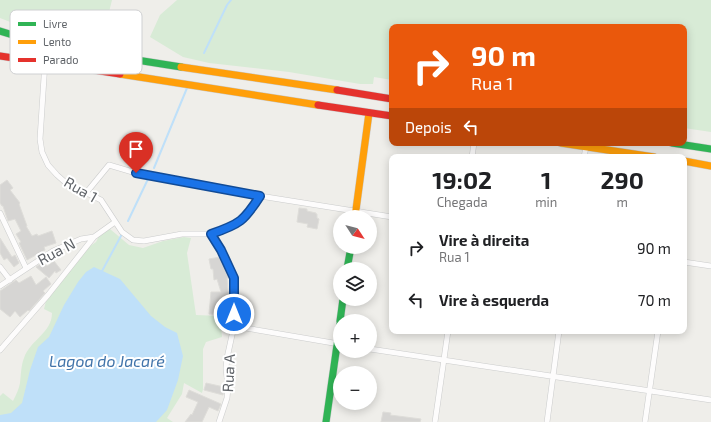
<!DOCTYPE html>
<html lang="pt">
<meta charset="utf-8">
<style>
:root{--surface:#fff;--page:#f6f6f6;--text:#202124;--muted:#757577}
body{margin:0;font-family:"Exo 2",sans-serif;background:var(--page);color:var(--text);height:100vh;display:flex;flex-direction:column;font-size:15px;white-space:nowrap}
*{box-sizing:border-box;margin:0}
p{font-size:13px;color:var(--muted)}
.icon{flex:none;width:22px;height:22px;fill:none;stroke:currentColor;stroke-width:2;stroke-linecap:round;stroke-linejoin:round}
.map{position:relative;flex:1;overflow:hidden}
.drawer{position:absolute;left:389px;top:154px;width:298px;height:180px;display:flex;flex-direction:column;background:var(--surface);border-radius:8px;box-shadow:0 2px 10px #0003}
.drawer>*{flex:none}
.banner{position:absolute;left:389px;top:24px;width:298px;height:122px;border-radius:8px;box-shadow:0 2px 10px #0003;background:#ea580c;color:#fff;overflow:hidden}
.needle{width:26px;rotate:126deg}
.buttons{position:absolute;left:333px;top:210px;display:grid;gap:8px}
.buttons a{display:grid;place-items:center;width:44px;height:44px;border-radius:50%;background:var(--surface);box-shadow:0 2px 10px #0003;font-size:20px}
.pin{position:absolute;display:grid;place-items:center;width:34px;height:34px;color:#fff;margin:-41px -17px;border-radius:50% 50% 50% 0;rotate:-45deg;box-shadow:0 0 4px #0007}
.pin .icon{rotate:45deg}
.me{position:absolute;width:44px;margin:-22px;rotate:0deg;stroke-linejoin:round;filter:drop-shadow(0 0 3px #0008)}
.turn{display:flex;align-items:center;gap:14px;height:84px;padding:0 16px;font-size:18px}
.turn .icon{width:52px;height:52px;stroke-width:2.5}
.turn b{display:block;font-size:28px;line-height:34px}
.then{display:flex;align-items:center;height:38px;padding:0 16px;background:#0003;gap:8px;font-size:15px}
.eta{display:flex;justify-content:space-evenly;align-items:center;height:68px;text-align:center}
.eta b{font-size:24px;font-weight:700;line-height:28px}
ul{padding:0;list-style:none}
li{display:flex;align-items:center;gap:12px;height:52px;padding:0 16px}
li div{flex:1}
li b{display:block;font-size:15px}
li em{font-style:normal}
.map>svg:first-child{display:block}
.green{fill:#d8ebd6}
.water{fill:#bfe0f9}
.lines{fill:none;stroke-linecap:round;stroke-linejoin:round}
.stream{stroke:#bfe0f9;stroke-width:2}
.building{fill:#d6d5d3;stroke:#deddd9}
.street-casing{stroke:#cbcccc;stroke-width:6}
.fast-casing{stroke:#cacacb;stroke-width:8}
.slow-casing{stroke:#cacacb;stroke-width:8}
.jam-casing{stroke:#cacacb;stroke-width:8}
.street{stroke:#fdfcfc;stroke-width:5}
.fast{stroke:#30b455;stroke-width:7}
.slow{stroke:#ff9f0a;stroke-width:7}
.jam{stroke:#e5322d;stroke-width:7}
.route-casing{stroke:#114b97;stroke-width:10}
.route{stroke:#1a73e8;stroke-width:7}
.labels{text-anchor:middle;dominant-baseline:central;stroke-width:4;stroke-linejoin:round;paint-order:stroke}
.street-label{font-size:15px;fill:#5f6368;stroke:#fff}
.water-label{font-size:16px;font-style:italic;fill:#4174aa;stroke:#fff}
.key{fill:#fff;stroke:#cfd0d2;stroke-width:1}
.key-label{font-size:11px;fill:#5f6368}
</style>
<div class="map">
<svg width="711" height="422" viewBox="0 0 711 422">
<rect width="100%" height="100%" fill="#efeeea"/>
<path class="green" d="M0,0h112l-3,12 2,10 16,25c-44,-6 -86,-12 -127,-29z
M177,0h534v132l-27,-4v-101h-292v53l-18,-3 -1,7h-13l-71,-12 -80,-9 -26,-6 -33,-20 10,-22z
M110,229l19,16 14,3 20,-7 21,-4 7,1 -4,15 9,62 24,1 2,21 -16,5 -3,7v40l-1,4 -18,-10 -2,11 -15,24 6,4h-173v-26l3,-3 10,8c3,-6 6,-12 7,-18 1,-8 1,-18 4,-25 6,-18 28,-25 28,-45l-8,-4 2,-8 16,-21 18,-21 6,-10 10,-7 5,-10z"/>
<path class="water" d="M94,267l26,12 31,37 14,11 12,6 6,23 -5,24 -11,30 -11,12h-156v-7l11,-2 11,-10 8,-33 8,-23 11,-10 15,-32 14,-23 8,-10z"/>
<g class="lines">
<path class="stream" d="M204,53l23,-48 4,-5
M154,168l33,-80
M128,221l20,-42
M101,273l21,-39"/>
</g>
<path class="building" d="M7,180l6,8 -3,2 10,13 -1,1 8,22h-1l6,10 5,-2 1,2 14,-5 4,12 -12,4 1,3 -18,10 -8,-17 2,-1 -5,-8 5,-3 -6,-12 -7,2 -5,-15h-1l-2,-3v-18z
M299,208l8,1v2l9,2v1h1v4l2,1 -2,10 -10,-2 1,-3 -11,-2z
M0,238l12,19 3,-2 4,8 -5,4 -7,-9 -3,2 -4,-7z
M220,257l9,21h-2l1,14h1l1,5h-4l-1,18 -16,-1 2,-22h10l-4,-13 -3,1 -1,-11h-2l-2,-10z
M54,261l7,9 -5,3 -1,-2 -6,7 -13,-11 7,-5 4,4z
M31,276l5,9 10,-8 5,7 -8,7 2,2 -16,18 -1,-1 -8,7 -5,-6 -5,6 -10,-8v-18l16,-11 3,3z
M206,383l18,4 -1,8 -19,-5z
M189,390l32,14 -3,7 -9,-4 -7,15h-17l6,-8 1,1 6,-13 -12,-5z
M383,412l8,1 -1,2 31,4 -1,3h-39z"/>
<g class="lines">
<g class="street-casing">
<path id="street" d="M45,62l-5,77 2,13 6,13 9,10 9,8 35,17 21,32 11,8 11,1 38,-7h29l20,-7 8,-4 10,-10 11,-17
M472,157l2,-14
M584,157l2,-10
M86,193l23,-28 27,8 124,23 132,21
M0,213l26,55
M211,234l10,16 13,28v48l-7,32 -1,10 2,20 -1,10 -8,24
M684,262l27,4
M0,267l10,13
M0,286l53,-35 28,-12 13,-2 21,-15
M234,326l105,18
M370,349l341,51
M0,350l48,-55 46,-58
M435,422l13,-91
M547,422l12,-91
M645,422l13,-91"/>
</g>
<g class="fast-casing">
<path id="fast" d="M0,31l39,12 28,6 114,18
M672,143l39,6
M347,269l4,-22
M340,321l3,-22
M326,422l14,-98"/>
</g>
<g class="slow-casing">
<path id="slow" d="M181,67l156,23
M120,74l198,31
M561,143l93,14
M684,161l27,5
M355,217l14,-104"/>
</g>
<g class="jam-casing">
<path id="jam" d="M0,56l120,18
M337,90l55,9
M318,105l74,11"/>
</g>
<use href="#street" class="street"/>
<use href="#fast" class="fast"/>
<use href="#slow" class="slow"/>
<use href="#jam" class="jam"/>
</g>
<g class="lines">
<g class="route-casing">
<path id="route" d="M136,173l124,23c-16,25 -20,28 -49,38l10,16 13,28v36"/>
</g>
<use href="#route" class="route"/>
</g>
<g class="labels">
<g class="street-label">
<text transform="translate(81 189) rotate(30)">Rua 1</text>
<text transform="translate(56 251) rotate(-28)">Rua N</text>
<text transform="translate(228 373) rotate(-87)">Rua A</text>
</g>
<g class="water-label">
<text x="107" y="360">Lagoa do Jacaré</text>
</g>
</g>
<rect x="10" y="10" width="132" height="64" rx="6" class="key"/>
<rect x="18" y="22" width="18" height="4" fill="#30b455"/>
<rect x="18" y="40" width="18" height="4" fill="#ff9f0a"/>
<rect x="18" y="58" width="18" height="4" fill="#e5322d"/>
<g class="key-label">
<text x="43" y="28">Livre</text>
<text x="43" y="46">Lento</text>
<text x="43" y="64">Parado</text>
</g>
</svg>
<div class="buttons">
<a><svg class="needle" viewBox="-14 -14 28 28"><path d="M0-13l5 13h-10z" fill="#e53935"/><path d="M0 13l5-13h-10z" fill="#757577"/></svg></a>
<a><svg class="icon" aria-label="layers" viewBox="0 0 24 24"><path d="M12 4l9 5-9 5-9-5zM3 14l9 5 9-5"/></svg></a>
<a>+</a>
<a>−</a>
</div>
<div class="pin" style="left:136px;top:173px;background:#d93025"><svg class="icon" aria-label="arrive" viewBox="0 0 24 24"><path d="M6 21V4h12l-3 4 3 4H6"/></svg></div>
<svg class="me" style="left:234px;top:314px" viewBox="-20 -20 40 40"><circle r="17" fill="#1a73e8" stroke="#fff" stroke-width="3"/><path d="M0-11L8 9 0 5-8 9z" fill="#fff"/></svg>
<div class="banner">
<div class="turn"><svg class="icon" aria-label="right" viewBox="0 0 24 24"><path d="M7 20v-9h11M14 6l5 5-5 5"/></svg><div><b>90 m</b>Rua 1</div></div>
<div class="then">Depois<svg class="icon" aria-label="left" viewBox="0 0 24 24"><path d="M17 20v-9H6M10 6l-5 5 5 5"/></svg></div>
</div>
<section class="drawer">
<div class="eta">
<div><b>19:02</b><p>Chegada</p></div>
<div><b>1</b><p>min</p></div>
<div><b>290</b><p>m</p></div>
</div>
<ul>
<li><svg class="icon" aria-label="right" viewBox="0 0 24 24"><path d="M7 20v-9h11M14 6l5 5-5 5"/></svg><div><b>Vire à direita</b><p>Rua 1</p></div><em>90 m</em></li>
<li><svg class="icon" aria-label="left" viewBox="0 0 24 24"><path d="M17 20v-9H6M10 6l-5 5 5 5"/></svg><div><b>Vire à esquerda</b></div><em>70 m</em></li>
</ul>
</section>
</div>
